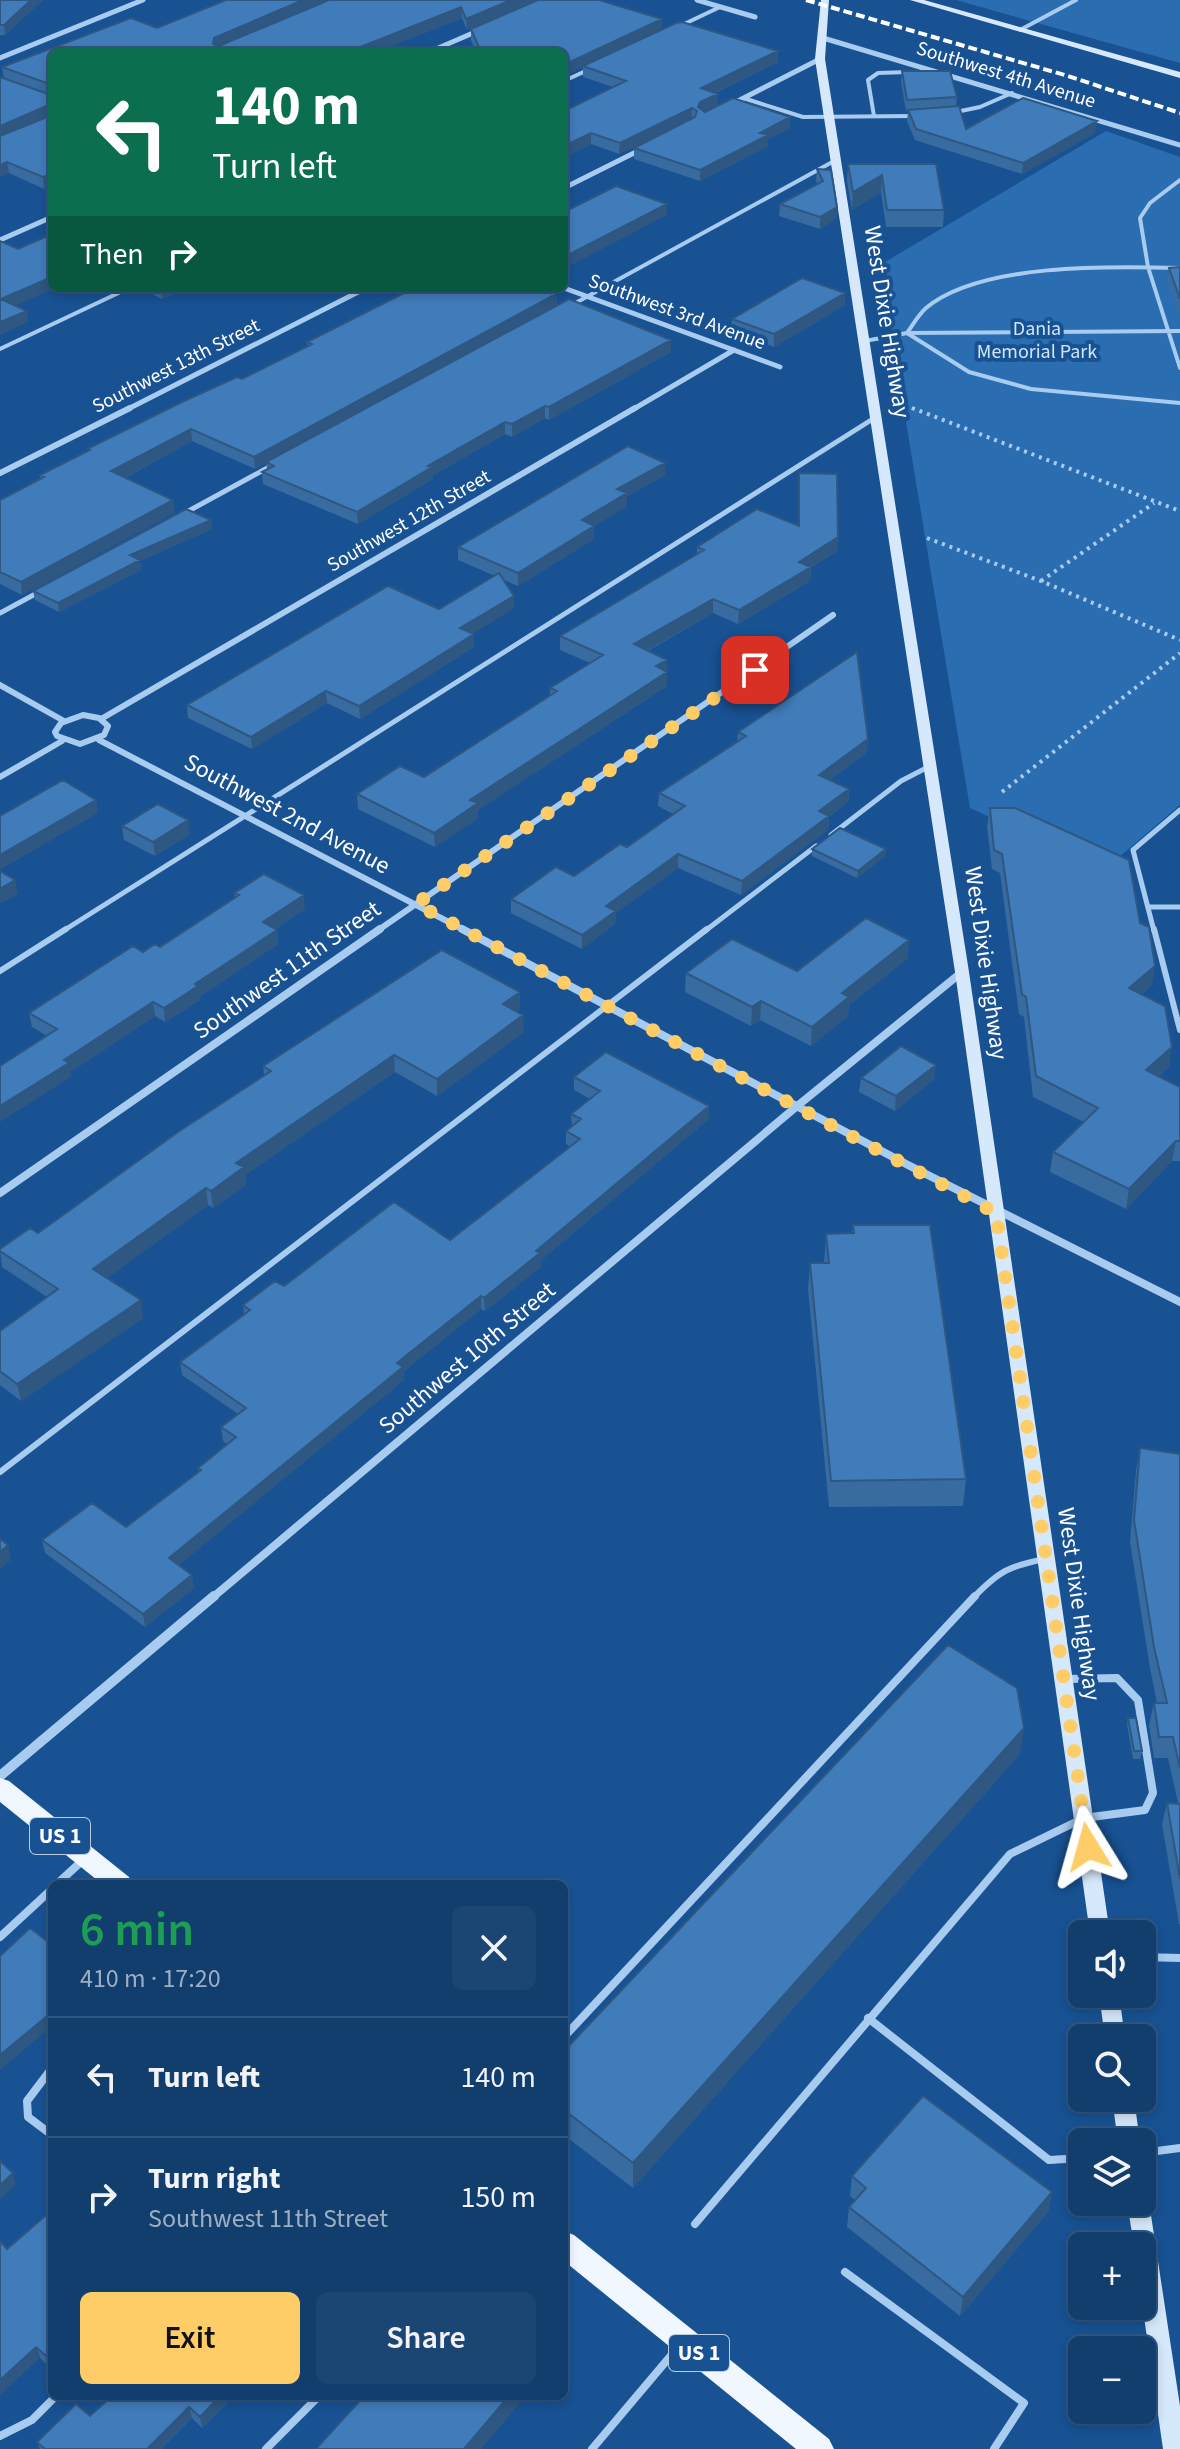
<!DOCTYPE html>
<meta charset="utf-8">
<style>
:root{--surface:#123e6e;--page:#1b4573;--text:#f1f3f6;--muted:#9caec2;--line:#315781;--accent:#ffcd67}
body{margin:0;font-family:"Source Sans 3",sans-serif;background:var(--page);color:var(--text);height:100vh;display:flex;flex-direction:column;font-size:30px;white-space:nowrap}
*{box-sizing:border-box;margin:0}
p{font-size:26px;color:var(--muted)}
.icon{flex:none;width:44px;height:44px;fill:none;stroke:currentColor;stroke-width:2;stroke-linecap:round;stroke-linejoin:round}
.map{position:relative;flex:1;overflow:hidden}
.side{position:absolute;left:48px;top:1880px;width:520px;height:520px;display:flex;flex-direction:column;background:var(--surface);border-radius:12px;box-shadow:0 4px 12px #0003,0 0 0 2px var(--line)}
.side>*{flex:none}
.hud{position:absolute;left:48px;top:48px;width:520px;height:244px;border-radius:12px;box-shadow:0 4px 12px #0003,0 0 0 2px var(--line);background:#0b6e4f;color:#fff;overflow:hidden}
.fabs{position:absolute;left:1068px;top:1920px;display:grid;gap:16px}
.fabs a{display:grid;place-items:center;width:88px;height:88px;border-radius:12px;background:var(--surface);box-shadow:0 4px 12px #0003,0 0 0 2px var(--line);font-size:40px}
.pin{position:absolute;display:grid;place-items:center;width:68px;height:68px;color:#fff;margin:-34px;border-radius:16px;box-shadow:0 4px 12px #0006}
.me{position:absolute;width:88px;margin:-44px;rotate:352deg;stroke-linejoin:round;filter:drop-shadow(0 0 6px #0008)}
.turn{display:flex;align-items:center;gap:28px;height:168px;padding:0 32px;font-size:36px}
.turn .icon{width:104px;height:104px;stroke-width:2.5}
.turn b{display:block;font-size:56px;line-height:68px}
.then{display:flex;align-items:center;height:76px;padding:0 32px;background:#0003;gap:16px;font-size:30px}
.round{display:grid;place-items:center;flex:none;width:84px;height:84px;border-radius:12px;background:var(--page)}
.headline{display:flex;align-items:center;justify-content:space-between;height:136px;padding:0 32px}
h1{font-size:48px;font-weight:600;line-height:60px;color:#1e9e55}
.cta{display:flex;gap:16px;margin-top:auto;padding:16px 32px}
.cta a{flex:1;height:92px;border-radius:12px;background:var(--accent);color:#111;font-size:32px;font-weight:600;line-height:92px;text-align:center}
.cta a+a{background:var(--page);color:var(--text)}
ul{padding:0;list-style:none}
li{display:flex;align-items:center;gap:24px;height:120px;padding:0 32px;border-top:2px solid var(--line)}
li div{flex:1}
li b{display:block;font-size:30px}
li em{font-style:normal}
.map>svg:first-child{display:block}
.green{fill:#2b6db1}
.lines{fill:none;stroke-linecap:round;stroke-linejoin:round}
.path-far1{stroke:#a8cbf0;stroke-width:3;stroke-dasharray:2 4;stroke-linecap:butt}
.path{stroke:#a8cbf0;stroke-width:4;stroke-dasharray:3 5;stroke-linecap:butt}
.lane-far3{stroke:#a8cbf0;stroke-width:4}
.lane-far2{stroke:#a8cbf0;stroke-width:5}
.lane-far1{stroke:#a8cbf0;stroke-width:6}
.lane{stroke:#a8cbf0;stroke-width:8}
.street-far3{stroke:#a8cbf0;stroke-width:5}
.street-far2{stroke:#a8cbf0;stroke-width:6}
.street-far1{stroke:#a8cbf0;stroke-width:8}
.street{stroke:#a8cbf0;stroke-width:10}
.secondary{fill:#d6e8fb;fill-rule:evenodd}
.primary{fill:#f1f7ff;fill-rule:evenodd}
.rail{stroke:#fff;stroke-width:4;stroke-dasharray:9 4;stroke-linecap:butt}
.wall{fill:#386ba0}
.shaded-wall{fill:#2e5782}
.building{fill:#417cba;stroke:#2e5782;stroke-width:2}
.route{stroke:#ffcd67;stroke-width:14;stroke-dasharray:0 25.2}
.labels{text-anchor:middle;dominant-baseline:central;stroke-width:8;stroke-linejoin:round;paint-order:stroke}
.far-street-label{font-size:20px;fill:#fff;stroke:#185293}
.far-park-label{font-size:20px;fill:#cfe5fb;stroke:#185293}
.shield{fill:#185293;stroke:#bacbdf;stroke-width:2}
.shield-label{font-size:22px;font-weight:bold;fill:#fff}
.street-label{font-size:24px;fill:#fff;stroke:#185293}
</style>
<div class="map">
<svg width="1180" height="2449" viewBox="0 0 1180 2449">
<rect width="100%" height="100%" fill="#185293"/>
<path class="green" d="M956,0h224v63z
M1106,131l74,26v648l-76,65 -134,-62 -90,-543z"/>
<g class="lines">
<path class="path-far1" d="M912,408l4,2"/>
<path class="path" d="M912,408l268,103
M927,538l114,43 139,59
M1041,581l113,-78
M1002,792l178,-139"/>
<path class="lane-far3" d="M680,26l40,-19
M1020,30l56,-30
M564,81l26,-12
M743,98l60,19 110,-1
M956,112l24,-5 32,-14
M874,116l-6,-36 10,-7 31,-1
M1180,180l-30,23 -10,15 8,49 32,101
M1180,268c-69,-2 -200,-5 -254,40 -8,7 -13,17 -19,25l62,39 62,17 149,14
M570,306l266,-146
M865,341l42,-8 273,-2
M0,349l129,-61"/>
<path class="lane-far2" d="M183,514l88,-48
M0,613l39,-21
M831,835l70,-54 29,-15
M1148,907h32
M63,931l813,-514
M705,931l111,-85
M1154,931l-21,-81 47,-40"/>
<path class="lane-far1" d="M1154,929l26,101
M0,971l66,-42
M0,1472l707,-543
M973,1598c26,-27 36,-32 72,-39"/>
<path class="lane" d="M57,1884l27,-25
M0,1937l52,-48
M1142,1957l38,1
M868,2018l181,142 33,-2
M564,2037l411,-441
M52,2068l-25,33 1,16 24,18
M1142,2153l38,-5
M695,2224l315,-370 74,-36 61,-8 8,-17 -15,-93 -21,-22 -50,1
M845,2272l179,131 -30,46
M0,2436l32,-16 24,-24
M266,2449l53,-53
M592,2449l87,-103"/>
<path class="street-far3" d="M697,0l58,17
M823,38l357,107
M429,52l51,-22
M0,58l143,-58
M732,104l88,-45
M564,188l78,-39
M0,240l52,-23
M564,288l216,79
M126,410l240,-122
M632,410l102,-60"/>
<path class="street-far2" d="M0,473l130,-65
M0,685l64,36
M83,715l16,3 9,8 -4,9 -24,9 -23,-8 -2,-4 6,-9z
M101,719l534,-311
M99,740l367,191
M0,777l62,-36
M377,931l456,-316"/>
<path class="street-far1" d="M462,929l446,236 272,137
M0,1193l380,-264
M212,1598l584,-491 166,-135"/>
<path class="street" d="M0,1776l214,-180"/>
<path class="secondary" d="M821,0h8l-4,59 144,913 141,962h-20l-135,-962 -140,-913z
M910,0h14l256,72v6z
M1099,1994h20l6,44h-20z
M1112,2098h22l6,44h-22z
M1142,2193l7,9 31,204v43h-17l-21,-146v-57h-8l-7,-44h15z"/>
<path class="primary" d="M0,1778l9,3 120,96 3,7h-30l-102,-82z
M564,2231l10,4 255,204 5,10h-38l-232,-188z"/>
<path class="rail" d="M806,0l262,76 112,37"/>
</g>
<path class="wall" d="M0,0h43l-38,35h-5z
M226,0h309l-68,30 -5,-12 -86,34h-324v134l-8,3 -35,-16 -9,4v-100l51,18 -47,-17 -2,-11 129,-49 26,10z
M662,19l-1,10 -91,44 -6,-2v-19h-88l-5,-12v-11z
M778,51v11l-63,31 2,12 -13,6 86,17 -22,11v7l-68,35 -66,-22v-11l58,-29 -73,35 -28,-10 -27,14 49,-71 -30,-10v-11z
M902,71l55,26 -1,9 10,23 129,4 -73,41 -107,-34 -8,-19 1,-10h-2l-5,-29z
M848,164h88l8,46 -1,17h-57l-5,-35 -29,18 -5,-29z
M817,169l20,38 -1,12 -16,10 -41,-13 1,-12 37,-20 -1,-3z
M1180,267v49l-13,-36 2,-12z
M140,288h44l-22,11z
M845,293v12l-71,42 -43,-16 1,-12z
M556,294l1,12 114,46 -122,68 -4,-2 -33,19 -7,-3 -73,42 1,3 -75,45 -95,-40 -1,-12 5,-3 -1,-6 -11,6 -63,-28 -67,37 50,34 -153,83 -22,-11v-84l40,-21v-4l48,-24 -1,-2 155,-70 66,-33 -1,-4z
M665,463v12l-38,21v10l-33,20v13l-76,47 -14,-6 10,16v12l-42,26h2v13l-114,72 -33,-16 -75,46 -64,-31 -1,-13 252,-96 56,-33 -37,-16v-13z
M799,473l39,64 -1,14 -26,17 -1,13 -72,43 -25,-11 -65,38 18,20 1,15 -189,124v8l-43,29 -77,-38 -1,-15 67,-17 126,-81v-8l40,-25 -30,-13v-14l137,-82v-7l101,-22z
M211,520l1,9 -72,32 1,9 -82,42 -24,-12 -2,-9z
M738,732l130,7 -2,14 -36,27 19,9 -1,13 -19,15 -1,13 -87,65 -63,-27 -62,45 -1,11 -33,25 -71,-36v-14l63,-23 53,-29 46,-33 -15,-8 1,-13 78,-51z
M990,808l162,177 -11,10 28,72 -10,9 21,11v74h-8l-46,48 -76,-37 3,-20 31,-30 -51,-25 -9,-80 -5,-3 -19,-141 -8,-4 -5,-42z
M122,826l68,8 -35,22 -31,-16z
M812,849h74l-1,7 -28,22 -45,-22z
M234,893l71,16 -30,20 2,1 1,14 -79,53 1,3 -35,22 -10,-6 -85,56 1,5 -24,-41 -15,-9 -3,-14 114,-61 17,-5 75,-49z
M908,958l-59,47 -1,11 -37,30 -51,-26 -9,6 -66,-34 1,-19 111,-2z
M520,992v17l-4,2 8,21 -87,64 -42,-24 -150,103 1,10 -33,23 -5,-3 -101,73 36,40 -122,83 -21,-16v-54l47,-34 -45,-30 -2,-18 38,-16 226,-158 -1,-9z
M574,1077l135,29v13l-169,142 1,6 -56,44 -4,-2 -77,62v9l-226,185 16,23 -49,39 -100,-74 -3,-13 84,-13 72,-55v-4l29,-24 -4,-3 -2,-14 17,-13 -56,-39 -2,-13 64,-47 -1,-10 41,-19 166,-46 121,-93 -5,-3v-13l6,-4 -1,-13 19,-15 -16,-9z
M861,1078l73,1 -39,32 -36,-19z
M853,1225l113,254 -3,27 -134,1 -21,-218 2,-26h14l2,-29 26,-1z
M1140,1448l40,6v470h-1l-17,-100 5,-21h11l-10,-45h-14l-5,-33 5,-22h3l-7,-35 -20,-126 6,-72z
M1128,1718l14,33 -2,8h-7l-6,-34z
M1020,1754l-387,434 -69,-53v-84z
M852,2176l200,16 -4,20 -88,104 -113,-89 2,-20 6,-7 -5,-4z
M52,2210l-3,157 -9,-9 -33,-109z
M234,2396l-32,32 -10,-10 -31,31h-121l-3,-7 53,-26z"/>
<path class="shaded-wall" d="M31,0h12l-38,35 -1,-10z
M303,0h26l-114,48 -2,-4 1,-6z
M511,0h24l-68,30 -1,-11z
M461,7l1,11 -86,34h-28z
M662,19l-1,10 -91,44v-11z
M778,51v11l-77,37v-11z
M718,94l-1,11 -17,9 -2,-7 2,-5z
M49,105l1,11 -50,22v-12z
M692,108v11l-73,35 1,-11z
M790,117v11l-22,11v7l-68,35v-11l60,-37z
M1097,121l-2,12 -73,41 1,-11z
M591,133v11l-27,14v-12z
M7,162l2,11 -9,4v-12z
M52,174v12l-8,3 -1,-12z
M882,175l-1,17 -29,18 1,-18z
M667,204v11l-103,54v-12z
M837,207l-1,12 -16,10v-12z
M52,277v11h3l-52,23 -2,-12z
M160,288h24l-22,11z
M845,293v12l-71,42v-13z
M556,294l1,12 -302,163 -1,-12z
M27,311l1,11 -28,13v-13z
M671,340v12l-122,68v-13z
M545,406v12l-33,19v-13z
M505,422v12l-73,42 1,3 -75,45 -1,-12 71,-46z
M191,429l1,12 -79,43 -2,-13z
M665,463v12l-38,21v10l-33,20v13l-76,47v-13l64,-53 35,-31z
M173,500l2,12 -153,83 -1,-13z
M211,520l1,9 -72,32 1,9 -82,42 -1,-9 72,-48z
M838,537l-1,14 -26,17 -1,13 -72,43 1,-14 60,-48z
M514,596v12l-53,33 -1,-13z
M713,599v14l-79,45v-14z
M474,634v13l-114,72 -1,-13z
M667,660v26l-189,124v8l-43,29 -1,-14 36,-33 186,-134z
M326,691l1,12 -75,46 -1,-12z
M868,739l-2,14 -48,36 1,-14z
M849,789l-1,13 -19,15 -1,13 -87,65 1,-14 77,-70z
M96,800l2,13 -98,57v-15z
M188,820l2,14 -35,22 -2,-14z
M886,849l-1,7 -28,22 1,-7z
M678,854v14l-62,45 -1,11 -33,25v-14l24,-29z
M15,880l3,14 -18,10v-15z
M304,895l1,14 -41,27 -1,-14z
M277,930l1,14 -79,53 1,3 -35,22 -1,-14 31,-24z
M909,940l-1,18 -59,47 -1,11 -37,30 1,-19 30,-34z
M1155,966l-3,19 -27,23 4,-20z
M520,992v17l-17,12v-17z
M761,1001l-1,19 -9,6 1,-19z
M153,1002l2,14 -85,56 1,5 -71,45v-16l64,-46z
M523,1015l1,17 -87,64v-17z
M1172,1047l-3,20 -26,23 3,-20z
M394,1055l1,17 -150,103 1,10 -33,23 -2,-17 25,-28z
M936,1065l-2,14 -39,32 1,-15z
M709,1106v13l-169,142 1,6 -56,44 -1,-13 52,-47z
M1176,1141l-4,20 -46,48 3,-20z
M206,1188l2,17 -112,81 -3,-17z
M481,1296v13l-77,62v9l-233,192 -2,-14 228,-195z
M141,1300l2,18 -122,83 -4,-17z
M8,1545l3,15 -11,9v-17z
M192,1575l2,13 -49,39 -2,-13z
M1024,1728l-4,26 -387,434v-25z
M52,2012v14l-52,44v-15z
M13,2173l3,12 -16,14v-14z
M1052,2192l-4,20 -88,104 3,-19z
M36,2347l4,11 -40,37v-15z
M52,2351v14l-3,2 -3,-11z
M220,2396h14l-32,32 -2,-11z
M509,2396h17l-45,53h-17z
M189,2407l3,11 -31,31h-14z"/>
<path class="building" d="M0,0h31l-27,25h-4z
M226,0h77l-89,38 -1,6 6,2 110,-46h182l-45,19 -5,-12 -113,45h-296v33l-50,-18 129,-49 26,10z
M538,0h61l63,19 -92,43 -6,-2v-8h-83l-10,-23z
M682,22l96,29 -77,37 17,6 -18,8 -2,5 7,5 28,-14 57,19 -30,16 8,2 -68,35 -66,-22 61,-31 2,-6 -5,-3 -72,35 -29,-10 -27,13v-35l62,-30 -43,-15 93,-43z
M902,71h48l7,26 -50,3z
M0,77l51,18 1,-1v13l-3,-2 -49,21z
M1023,98l74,23 -74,42 -107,-34 -8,-19 51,-4 7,23z
M52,115v59l-9,3 -36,-15 -7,3v-29z
M848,164h88l8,46h-57l-5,-35 -29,17z
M817,169l14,1 6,37 -17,10 -40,-13 43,-23z
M616,186l51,18 -103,53v-45z
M52,234v43l-51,22 26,12 -27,11v-81l18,8z
M1180,267v32l-11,-31z
M802,278l43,15 -71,41 -42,-15z
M414,288h125l17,6 -302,163 -63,-28 -80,42 62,29 -152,82 -21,-10v-72l44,-23 -4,-2 50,-25 -3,-1 97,-48 53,-24 5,2 70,-35 -5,-2z
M569,299l102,41 -122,67 -4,-1 -33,18 -7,-2 -77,44 4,1 -75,45 -95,-40 12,-6 -8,-4z
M628,446l37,17 -48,26 10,4 -45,27 12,6 -76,47 -60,-26z
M799,473l38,1 1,63 -39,25 12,5 -72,43 -26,-11 -79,45 33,16 -11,6 11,6 -197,128 8,3 -44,30 -77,-39 43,-28 24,11 133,-86 -7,-3 53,-33 -43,-19 144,-86 -7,-3 60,-38 42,17z
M186,509l25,11 -81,35 10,5 -82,43 -25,-12z
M499,573l15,23 -54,32 14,6 -115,72 -33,-15 -75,46 -64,-32 201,-119 51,23z
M857,652l11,87 -49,36 30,14 -30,22 10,5 -87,65 -64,-27 -72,52 10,5 -34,24 -71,-36 45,-32 18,9 46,-32 7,3 58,-41 -26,-13 87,-57 -8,-4z
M63,780l33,20 -96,55v-39z
M158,804l30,16 -35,22 -31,-16z
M990,808h25l114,52 11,63 9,4 6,39 -26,22 36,18 7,41 -26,23 34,17v54h-4l-47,48 -76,-37 45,-44 -62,-32 -10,-79 -4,-3 -20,-140 -8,-4z
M840,828l46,21 -28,22 -46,-22z
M0,871l15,9 -15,9z
M264,874l40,21 -41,27 14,8 -82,54 3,2 -34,22 -11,-6 -89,58 5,3 -69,43v-40l57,-37 -28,-16 104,-67 10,6 12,-8 5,3 79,-52 -5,-2z
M866,918l43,22 -67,53 7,4 -37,30 -51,-26 -9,6 -66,-34 46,-34 65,32z
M442,950l78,42 -17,12 20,11 -86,64 -43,-24 -158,108 8,4 -33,24 -5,-3 -113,81 48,31 -124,84 -17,-13v-40l58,-42 -58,-38v-2l30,-21 8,5 140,-101 93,-61 -8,-5z
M901,1046l35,19 -40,31 -35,-18z
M606,1052l103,54 -173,145 4,2 -56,45 -3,-2 -84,67 6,4 -234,191 23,17 -49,39 -101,-74 50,-37 34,24 75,-57 -3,-2 38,-31 -15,-10 25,-19 -66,-46 70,-52 -7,-5 32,-24 9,5 110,-84 56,38 130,-101 -14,-8 15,-12 -10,-5 29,-23 -26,-14z
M853,1225h77l36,254 -135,2 -21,-218h19l-3,-29 28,-1z
M1140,1448l40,6v314l-7,-31h-14l-5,-34h13l-13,-56 -20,-127z
M0,1539l8,6 -8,7z
M948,1645l69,43 7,40 -391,435 -69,-53v-59z
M1128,1718h8l6,33h-8z
M1167,1803l13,1v75z
M30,1928l22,17v67l-52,43v-99z
M923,2096l129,96 -89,105 -114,-90 17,-19 -14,-12z
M0,2161l13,12 -13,12z
M52,2210v141l-6,5 -10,-9 -36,33v-139l7,8z
M112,2396h108l-20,21 -11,-10 -42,42h-102l-8,-7 39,-38 14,12z
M364,2396h145l-45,53h-148z"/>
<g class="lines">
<path class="route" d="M755,670l-339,234 580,309 92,634"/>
</g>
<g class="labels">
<g class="far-street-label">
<text transform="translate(1006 75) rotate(17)">Southwest 4th Avenue</text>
<text transform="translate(677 312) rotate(20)">Southwest 3rd Avenue</text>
<text transform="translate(176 366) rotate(-27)">Southwest 13th Street</text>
<text transform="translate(409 521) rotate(-30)">Southwest 12th Street</text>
</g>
<g class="far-park-label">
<text x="1037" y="329">Dania<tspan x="1037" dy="23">Memorial Park</tspan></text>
</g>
<g class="shield">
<rect x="30" y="1818" width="60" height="36" rx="6"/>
<rect x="669" y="2335" width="60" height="36" rx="6"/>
</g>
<g class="shield-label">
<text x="60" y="1836">US 1</text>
<text x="699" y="2353">US 1</text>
</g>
<g class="street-label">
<text transform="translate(887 322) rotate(81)">West Dixie Highway</text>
<text transform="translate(287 814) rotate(28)">Southwest 2nd Avenue</text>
<text transform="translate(986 963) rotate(82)">West Dixie Highway</text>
<text transform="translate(287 970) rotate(-35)">Southwest 11th Street</text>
<text transform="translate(467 1358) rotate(-40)">Southwest 10th Street</text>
<text transform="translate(1079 1604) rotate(82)">West Dixie Highway</text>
</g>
</g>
</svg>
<div class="fabs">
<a><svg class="icon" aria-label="sound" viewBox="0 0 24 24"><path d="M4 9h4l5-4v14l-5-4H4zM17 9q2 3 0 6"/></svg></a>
<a><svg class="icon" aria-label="search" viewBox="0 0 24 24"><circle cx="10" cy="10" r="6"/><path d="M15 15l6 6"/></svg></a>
<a><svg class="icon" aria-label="layers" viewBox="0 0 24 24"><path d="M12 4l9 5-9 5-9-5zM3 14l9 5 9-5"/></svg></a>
<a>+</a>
<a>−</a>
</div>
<div class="pin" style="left:755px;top:670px;background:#d93025"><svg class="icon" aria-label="arrive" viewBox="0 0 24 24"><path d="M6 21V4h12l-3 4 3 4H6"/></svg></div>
<svg class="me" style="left:1088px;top:1847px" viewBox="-20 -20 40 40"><path d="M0-17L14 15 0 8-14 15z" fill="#ffcd67" stroke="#fff" stroke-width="4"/></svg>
<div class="hud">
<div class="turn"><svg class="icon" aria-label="left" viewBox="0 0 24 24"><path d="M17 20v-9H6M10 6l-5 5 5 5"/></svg><div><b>140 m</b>Turn left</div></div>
<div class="then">Then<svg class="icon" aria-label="right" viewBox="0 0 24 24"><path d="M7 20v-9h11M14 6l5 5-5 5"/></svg></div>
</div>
<section class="side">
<div class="headline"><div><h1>6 min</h1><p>410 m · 17:20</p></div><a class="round"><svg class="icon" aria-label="close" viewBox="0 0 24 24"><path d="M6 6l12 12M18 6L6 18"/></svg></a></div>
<ul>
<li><svg class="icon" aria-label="left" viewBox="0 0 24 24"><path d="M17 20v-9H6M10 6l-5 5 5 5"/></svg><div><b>Turn left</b></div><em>140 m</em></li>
<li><svg class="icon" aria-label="right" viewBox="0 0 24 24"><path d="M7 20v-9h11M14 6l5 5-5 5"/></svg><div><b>Turn right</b><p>Southwest 11th Street</p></div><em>150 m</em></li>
</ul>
<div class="cta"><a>Exit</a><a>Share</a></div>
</section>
</div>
